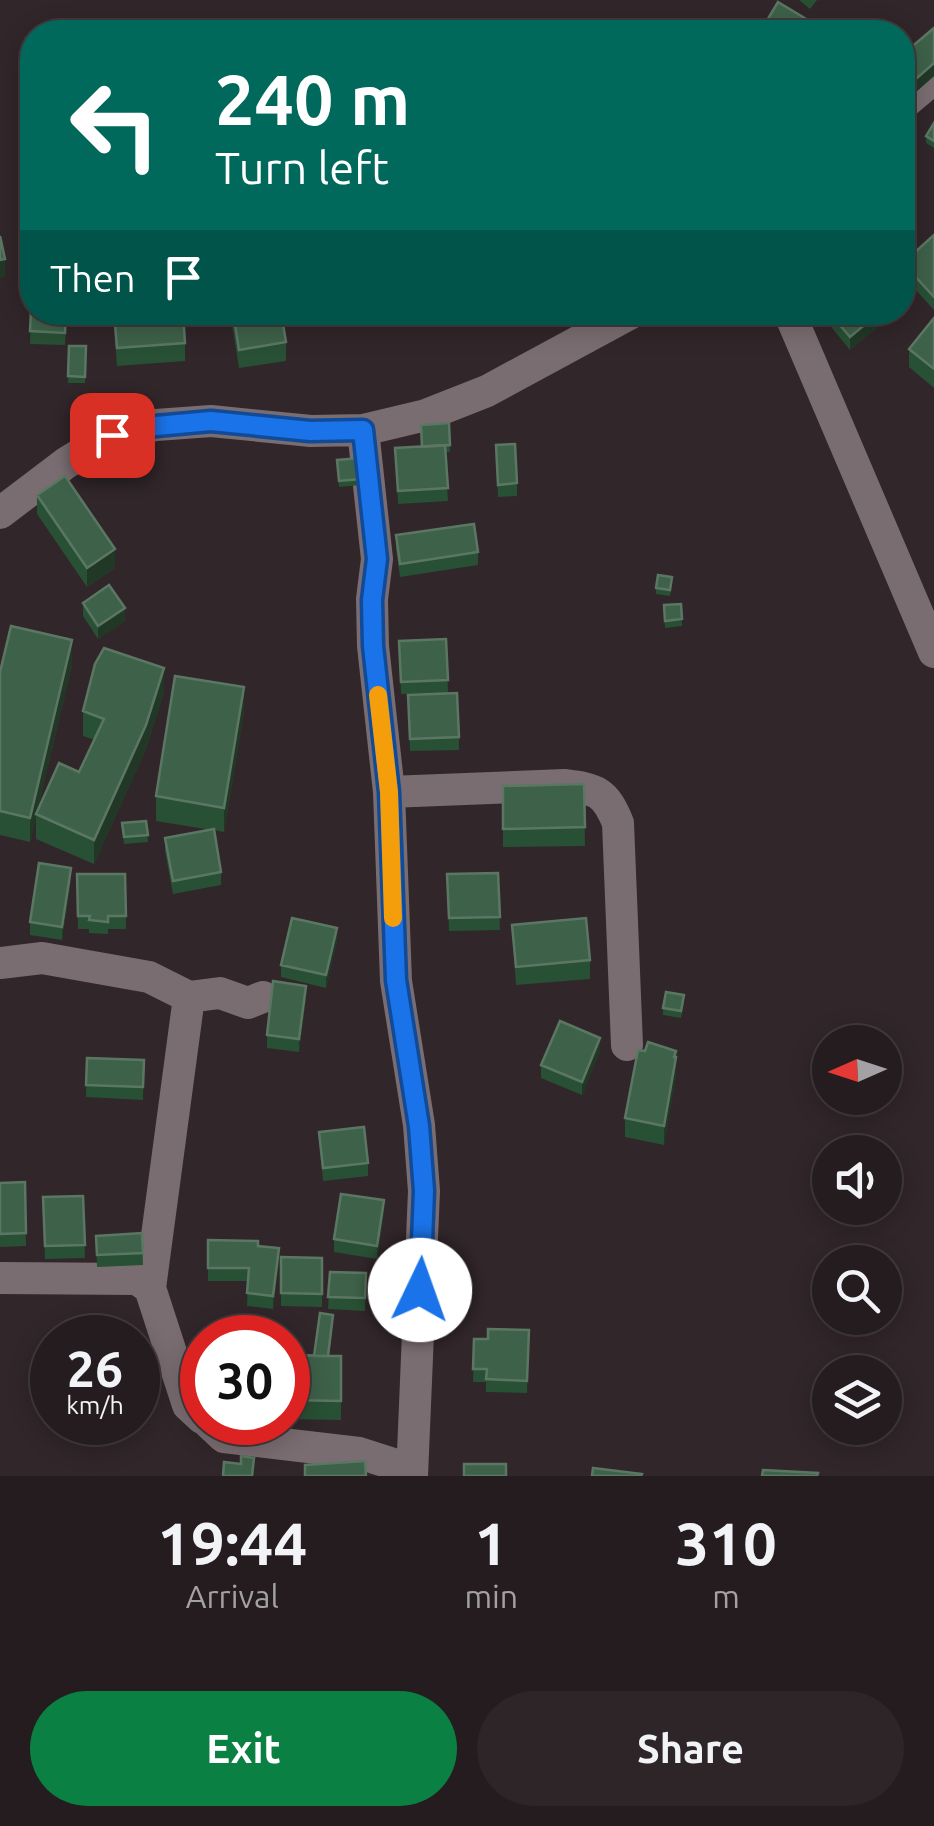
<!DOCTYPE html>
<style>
:root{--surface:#251c1f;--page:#2d2528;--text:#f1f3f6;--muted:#a3a1a4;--line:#423a3d;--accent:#0b8043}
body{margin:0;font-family:Ubuntu,sans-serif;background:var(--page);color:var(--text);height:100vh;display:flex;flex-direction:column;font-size:38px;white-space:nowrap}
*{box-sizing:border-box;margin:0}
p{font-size:32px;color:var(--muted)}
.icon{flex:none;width:55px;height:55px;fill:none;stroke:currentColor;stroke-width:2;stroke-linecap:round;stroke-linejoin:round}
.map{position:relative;height:1476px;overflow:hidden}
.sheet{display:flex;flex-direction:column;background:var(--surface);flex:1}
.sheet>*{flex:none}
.banner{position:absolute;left:20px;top:20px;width:895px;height:305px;border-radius:40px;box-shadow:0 5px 25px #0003,0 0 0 2px var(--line);background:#00695c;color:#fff;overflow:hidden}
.needle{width:65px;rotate:267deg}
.controls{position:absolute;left:812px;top:1025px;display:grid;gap:20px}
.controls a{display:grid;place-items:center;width:90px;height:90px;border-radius:50%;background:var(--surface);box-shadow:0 5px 25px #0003,0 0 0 2px var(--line);font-size:50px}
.speed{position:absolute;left:30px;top:1315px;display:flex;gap:20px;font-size:50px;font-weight:700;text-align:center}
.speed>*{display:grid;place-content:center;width:130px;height:130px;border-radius:50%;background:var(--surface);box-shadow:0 5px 25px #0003,0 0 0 2px var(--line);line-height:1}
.speed small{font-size:25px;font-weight:400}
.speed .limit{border:15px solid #d22;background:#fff;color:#111}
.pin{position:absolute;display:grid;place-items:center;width:85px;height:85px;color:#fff;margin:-42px;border-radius:20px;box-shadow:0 5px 15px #0006}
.me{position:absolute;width:110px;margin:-55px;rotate:3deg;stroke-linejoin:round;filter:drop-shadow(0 0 8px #0008)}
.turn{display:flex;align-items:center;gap:35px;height:210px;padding:0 30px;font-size:45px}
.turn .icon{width:130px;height:130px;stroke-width:2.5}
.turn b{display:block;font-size:70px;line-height:85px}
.then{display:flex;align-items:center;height:95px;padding:0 30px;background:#0003;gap:20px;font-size:38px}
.eta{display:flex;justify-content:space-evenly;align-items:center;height:170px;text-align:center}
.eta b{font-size:60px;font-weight:700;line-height:70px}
.button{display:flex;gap:20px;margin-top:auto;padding:20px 30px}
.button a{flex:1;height:115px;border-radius:60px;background:var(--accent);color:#fff;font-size:40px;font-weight:700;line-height:115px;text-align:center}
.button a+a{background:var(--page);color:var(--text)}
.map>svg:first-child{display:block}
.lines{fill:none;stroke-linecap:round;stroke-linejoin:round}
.minor{stroke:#7a6d71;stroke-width:32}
.wall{fill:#285034}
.shaded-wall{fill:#223827}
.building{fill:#3e6149;stroke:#5b7763;stroke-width:2.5}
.route-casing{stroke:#114b97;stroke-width:25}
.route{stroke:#1a73e8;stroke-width:18}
.slow{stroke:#f59e0b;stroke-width:18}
</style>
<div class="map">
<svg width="934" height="1476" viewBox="0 0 934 1476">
<rect width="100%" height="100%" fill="#312629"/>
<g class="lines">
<path class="minor" d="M902,105l32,-27
M789,312l145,340
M363,430l14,129 -5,40 1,47 16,146 7,189 23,144 5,66 -12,285
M0,513l66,-50 46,-28 44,-10 55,-4 100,10 52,-1 63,-15 61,-24 146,-79
M389,792l175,-7c32,4 41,6 54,38l9,222
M0,963l42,-5 107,19 40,20 31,-4 28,10 15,-6
M0,1278l137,1 13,9 38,117 14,13
M150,1288l39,-291
M208,1422l16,15 135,16 53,17"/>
</g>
<path class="wall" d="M799,0h18l-7,9z
M934,28v48l-17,15 -15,-18v-18z
M934,123v25l-8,-5v-7z
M934,235v75l-31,-34v-13z
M32,289l35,23 -2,33 -35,-1z
M113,312l72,31v18l-68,5z
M230,312h51l5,30v19l-47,7z
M737,312h19v6l-8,7z
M819,312h60v14l-29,24z
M934,318v70l-25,-21v-18z
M69,346h17l-1,37h-17z
M449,423l1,29h-5l3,49 -50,3 -3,-56 27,-1z
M496,445l21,38v13l-19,1z
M360,458l1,27 -22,2 -2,-27z
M37,495l78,73 -28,19 -50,-73z
M396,535l82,17v13l-78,12 -4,-29z
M672,584l-2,12 -14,-2v-6z
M83,603l42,18 -27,18 -15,-23z
M681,604l1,22 -17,2 -1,-23z
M446,639l2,54 -47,1 -2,-53z
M72,665l-42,177 -30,-7v-163z
M164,692l-18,57 -52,115 -58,-25v-25l43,-42 16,-32 -12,-4v-25z
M408,695l51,42v13l-49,1z
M244,711l-20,121 -10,-2 7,42v13l-48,9 -8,-43v-13l46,-8 -55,-9v-25z
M584,784l1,62 -82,1v-61z
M146,821l2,21 -24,2 -2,-21z
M498,873l2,57 -51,1 -2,-57z
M77,874h48l1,55h-18v5l-19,-1v-4h-11z
M71,880l-9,60 -32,-5v-13z
M512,925l78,35v19l-74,6z
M337,941l-11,47 -45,-11v-12z
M306,998l-7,54 -32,-4v-13z
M684,1002l-3,16 -18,-3v-7z
M600,1051l-18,44 -41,-17v-13z
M676,1057v19l-12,69 -39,-8v-19z
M87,1058l57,2 -1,40 -57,-3z
M319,1132l49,31v13l-45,5z
M25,1182l1,64 -26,1v-64z
M83,1196l2,62 -40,1 -2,-62z
M384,1213l-7,46 -43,-7v-13z
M142,1233l1,32 -46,2 -1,-31z
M208,1240l50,6 21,15 -6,48 -26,-3 1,-25h-40z
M281,1257l41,1v49l-41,-1z
M330,1272l36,1 -1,38 -37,-2z
M333,1322l-4,34h12v64l-53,-1v-64l26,1z
M529,1330l-2,63 -41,-1v-10h-13l1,-43h14z"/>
<path class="shaded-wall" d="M934,63v13l-17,15v-13z
M5,259v18l-5,1v-18z
M754,312h2v6l-8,7v-7z
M879,313v13l-29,24v-13z
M115,549v19l-28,19v-19z
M125,608v13l-27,18v-13z
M72,640v25l-42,177v-24z
M164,668v24l-18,57 -52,115v-24z
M244,687v24l-20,121v-24z
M71,868v12l-9,60v-13z
M337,928v13l-11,47v-13z
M306,986v12l-7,54v-13z
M600,1038v13l-18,44v-13z
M676,1051v25l-12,69v-19z
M384,1200v13l-7,46v-13z
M279,1248v13l-6,48v-13z"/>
<path class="building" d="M778,2l33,20 -7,10h-44z
M861,22l9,10h-21z
M934,28v35l-17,15 -15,-18v-5z
M934,123v18l-8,-5z
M934,235v62l-31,-34z
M0,236l5,23 -5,1z
M32,289v23h34l-1,21 -35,-2z
M114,312h69l2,31 -68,5z
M233,312h48l5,30 -47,8z
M743,312h11l-6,6z
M829,312h50v1l-29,24z
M934,318v51l-25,-20z
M69,346h17l-1,31 -17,-1z
M449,423l1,22 -28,2 -1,-22z
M515,444l2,39 -19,2 -2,-40z
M445,445l3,43 -50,3 -3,-43z
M360,458l1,21 -22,2 -2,-21z
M65,476l50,73 -28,19 -50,-73z
M474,524l4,28 -78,12 -4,-29z
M658,575l14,2 -2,13 -14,-2z
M109,585l16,23 -27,18 -15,-23z
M681,604l1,15 -17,2 -1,-16z
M11,626l61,14 -42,178 -30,-7v-139z
M446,639l2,41 -47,2 -2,-41z
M104,648l60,20 -18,57 -52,115 -58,-26 23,-51 20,9 25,-53 -21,-8 12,-47z
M175,676l69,11 -20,121 -68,-12z
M457,693l2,44 -49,2 -2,-44z
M584,784l1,43 -82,2v-43z
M146,821l2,14 -24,2 -2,-14z
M214,829l7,43 -48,9 -8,-43z
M39,863l32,5 -9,59 -32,-5z
M498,873l2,44 -51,1 -2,-44z
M77,874h48l1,42h-18v6l-19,-2 1,-4h-12z
M292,918l45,10 -11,47 -45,-10z
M586,918l4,42 -74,7 -4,-42z
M273,981l33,5 -7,53 -32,-4z
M666,992l18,3 -3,16 -18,-3z
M560,1021l40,17 -18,44 -41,-17z
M648,1042l28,9 -2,6h2l-12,69 -39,-8 13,-68 7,1z
M87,1058l57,2 -1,27 -57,-2z
M364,1127l4,36 -45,5 -4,-36z
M25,1182l1,51 -26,1v-51z
M341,1194l43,6 -7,46 -43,-7z
M83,1196l2,49 -40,1 -2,-49z
M142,1233l1,20 -46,2 -1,-19z
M208,1240l50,1v5l21,2 -6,48 -26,-3 2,-25h-41z
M281,1257l41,1v36l-41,-1z
M330,1272l36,1 -1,25 -37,-1z
M320,1313l13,2 -5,41h-14z
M488,1329l41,1 -2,51 -41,-2 1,-10h-14l1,-30h14z
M288,1355l53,1v45l-53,-1z
M241,1456l13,2 -2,18h-29l1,-14 17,2z
M365,1461l1,15h-61v-11z
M464,1464h42v12h-42z
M593,1468l49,6 -1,2h-49z
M763,1470l55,3 -1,3h-55z"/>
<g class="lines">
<g class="route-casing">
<path id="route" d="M112,435l44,-9 55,-5 99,10 53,-1 14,129 -5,41 1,46 16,146 7,188 23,146 5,65 -4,99"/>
</g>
<use href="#route" class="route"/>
<path class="slow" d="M378,695l11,97 4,126"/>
</g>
</svg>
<div class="controls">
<a><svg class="needle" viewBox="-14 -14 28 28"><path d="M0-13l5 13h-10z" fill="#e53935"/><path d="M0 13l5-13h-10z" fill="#a3a1a4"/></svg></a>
<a><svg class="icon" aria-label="sound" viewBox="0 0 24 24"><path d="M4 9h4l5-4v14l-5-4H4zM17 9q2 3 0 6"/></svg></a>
<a><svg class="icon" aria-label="search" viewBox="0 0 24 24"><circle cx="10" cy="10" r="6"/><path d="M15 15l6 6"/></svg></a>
<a><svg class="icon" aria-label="layers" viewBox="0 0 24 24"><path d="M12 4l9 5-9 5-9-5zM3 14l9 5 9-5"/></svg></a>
</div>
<div class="speed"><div>26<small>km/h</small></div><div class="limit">30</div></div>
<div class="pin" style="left:112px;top:435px;background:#d93025"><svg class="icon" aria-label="arrive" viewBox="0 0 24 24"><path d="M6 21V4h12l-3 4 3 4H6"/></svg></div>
<svg class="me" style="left:420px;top:1290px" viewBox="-20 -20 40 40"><circle r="19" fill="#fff"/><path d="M0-13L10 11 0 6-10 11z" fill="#1a73e8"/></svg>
<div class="banner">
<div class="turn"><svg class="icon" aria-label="left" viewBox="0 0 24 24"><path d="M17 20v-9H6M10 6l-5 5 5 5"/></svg><div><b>240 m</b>Turn left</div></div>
<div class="then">Then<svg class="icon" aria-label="arrive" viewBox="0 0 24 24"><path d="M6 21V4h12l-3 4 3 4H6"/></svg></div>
</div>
</div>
<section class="sheet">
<div class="eta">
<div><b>19:44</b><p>Arrival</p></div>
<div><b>1</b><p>min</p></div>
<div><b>310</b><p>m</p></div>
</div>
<div class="button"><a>Exit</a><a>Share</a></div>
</section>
